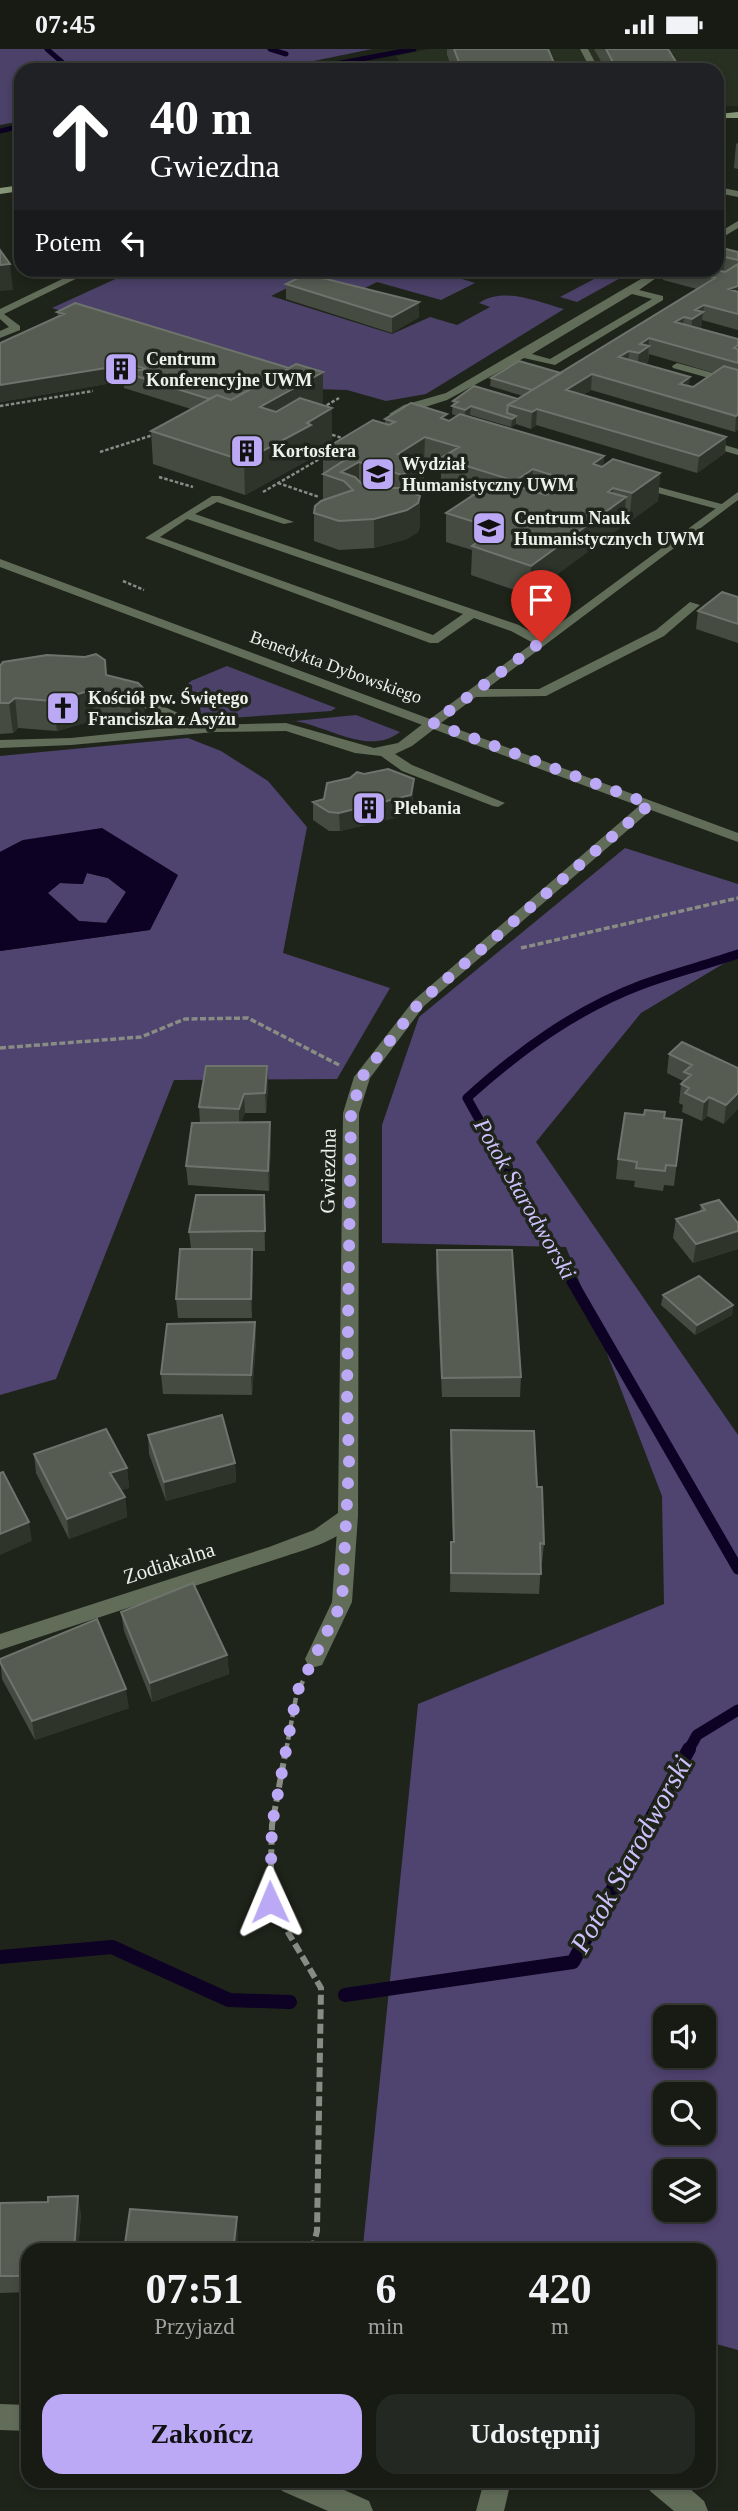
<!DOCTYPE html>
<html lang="pl">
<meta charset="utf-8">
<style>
:root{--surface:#171b14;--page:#242822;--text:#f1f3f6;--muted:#9ea1a0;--line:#363934;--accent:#bca9f5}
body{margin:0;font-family:"Times New Roman",serif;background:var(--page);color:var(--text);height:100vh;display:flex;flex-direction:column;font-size:26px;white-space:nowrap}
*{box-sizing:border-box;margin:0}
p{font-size:23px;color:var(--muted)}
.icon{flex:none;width:38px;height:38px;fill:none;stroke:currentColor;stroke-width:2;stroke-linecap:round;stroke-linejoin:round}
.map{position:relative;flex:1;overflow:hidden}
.panel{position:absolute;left:21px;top:2194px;width:695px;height:245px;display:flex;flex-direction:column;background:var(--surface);border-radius:21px;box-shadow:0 4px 10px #0003,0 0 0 2px var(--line)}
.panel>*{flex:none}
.hud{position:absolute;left:14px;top:14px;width:710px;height:214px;border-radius:21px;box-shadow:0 4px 10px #0003,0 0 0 2px var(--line);background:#202124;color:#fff;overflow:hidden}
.tools{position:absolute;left:653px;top:1956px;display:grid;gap:14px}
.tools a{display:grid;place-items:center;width:63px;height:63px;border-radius:14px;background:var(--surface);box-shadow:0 4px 10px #0003,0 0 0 2px var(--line);font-size:35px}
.pin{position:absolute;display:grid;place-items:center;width:60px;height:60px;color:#fff;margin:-72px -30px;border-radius:50% 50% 50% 0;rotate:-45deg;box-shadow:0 0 7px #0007}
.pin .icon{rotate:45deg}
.me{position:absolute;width:77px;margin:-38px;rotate:359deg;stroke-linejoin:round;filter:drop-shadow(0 0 5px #0008)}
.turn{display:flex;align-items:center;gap:24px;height:147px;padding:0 21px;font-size:32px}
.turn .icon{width:91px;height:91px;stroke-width:2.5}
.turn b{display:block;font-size:49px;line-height:60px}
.then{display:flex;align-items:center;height:66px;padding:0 21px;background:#0003;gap:14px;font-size:26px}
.eta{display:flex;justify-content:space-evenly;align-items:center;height:119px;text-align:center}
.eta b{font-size:42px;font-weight:700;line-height:49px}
.button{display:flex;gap:14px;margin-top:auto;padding:14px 21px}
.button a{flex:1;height:80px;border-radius:21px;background:var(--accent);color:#111;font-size:28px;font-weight:700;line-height:80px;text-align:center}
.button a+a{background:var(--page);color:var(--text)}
.status{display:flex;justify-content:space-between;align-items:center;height:49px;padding:0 35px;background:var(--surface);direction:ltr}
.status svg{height:19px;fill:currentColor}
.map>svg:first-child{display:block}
.built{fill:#283021}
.green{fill:#4b4169}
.forest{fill:#4f436f;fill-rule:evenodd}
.water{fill:#0d0124;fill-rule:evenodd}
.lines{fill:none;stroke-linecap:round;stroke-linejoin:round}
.stream-far3{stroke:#0d0124;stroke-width:5}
.stream-far2{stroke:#0d0124;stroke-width:9}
.stream-far1{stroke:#0d0124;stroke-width:11}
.stream{stroke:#0d0124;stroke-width:14}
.path-far3{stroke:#888c84;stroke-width:2.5;stroke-dasharray:3.5 2;stroke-linecap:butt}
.path-far2{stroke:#888c84;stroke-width:3.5;stroke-dasharray:6 2.5;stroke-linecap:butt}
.path-far1{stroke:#888c84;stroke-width:4.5;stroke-dasharray:8 3.5;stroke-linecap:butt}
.path{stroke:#888c84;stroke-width:6;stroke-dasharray:10 4.5;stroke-linecap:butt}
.service{fill:#626d59;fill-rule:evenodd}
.minor{fill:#626d59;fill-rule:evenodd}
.secondary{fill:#869777;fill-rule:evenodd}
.wall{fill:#454b41;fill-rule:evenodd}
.shaded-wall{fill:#2e342a}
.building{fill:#575c53;stroke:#6e746b;stroke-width:2}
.route{stroke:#bca9f5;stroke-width:12;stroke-dasharray:0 21.6}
.labels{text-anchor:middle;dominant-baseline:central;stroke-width:7;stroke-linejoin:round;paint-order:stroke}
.far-poi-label{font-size:18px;font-weight:bold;fill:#edf1ea;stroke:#1f241a;text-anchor:start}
.far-street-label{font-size:18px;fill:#edf1ea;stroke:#1f241a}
.street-label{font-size:21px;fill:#edf1ea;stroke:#1f241a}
.water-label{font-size:23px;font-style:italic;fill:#cec0fc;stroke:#1f241a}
.near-water-label{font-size:28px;font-style:italic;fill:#cec0fc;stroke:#1f241a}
</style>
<div class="status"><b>07:45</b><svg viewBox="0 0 49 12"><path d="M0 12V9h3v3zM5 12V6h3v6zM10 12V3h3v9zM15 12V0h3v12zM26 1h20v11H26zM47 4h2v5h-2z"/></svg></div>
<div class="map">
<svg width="738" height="2462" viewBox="0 0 738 2462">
<rect width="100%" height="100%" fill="#1f241a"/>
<path class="built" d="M428,0h310v57h-20v-36h-315l-7,-14z"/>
<path class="green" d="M0,0h372l-102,21h-249v51l-21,4z
M430,220l45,14 -34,17 -64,-18 -22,11 -48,-15 -36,18 121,38 38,-17 27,8 33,-18 -11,-4c24,-17 59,-1 85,6l-138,85 -40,7 -39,-11 -32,-1 -263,-81 83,-38z
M611,221h24l-58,32 -17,-5z
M227,617l109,42 -5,3 -117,8 -13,-4 -3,-21h-21l14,-13z
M356,666l44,17c-31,24 -70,-5 -105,-11z"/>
<path class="forest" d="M188,689l33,13 47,30 39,46 -24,126 107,35 -53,91 -163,1 -118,299 -56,16v-444l149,-21 29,-55 -155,-35 -23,12v-96z
M625,799l113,36v71l-97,58 -105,129 202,293v915l-29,-8v-91h-331l-15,-5 55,-542 246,-100 -2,-108 -96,-249 -184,-4v-118l37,-108zM665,1969h39v38h-39zM665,2046h39v38h-39zM665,2123h39v38h-39z
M87,824l21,5 18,14 -19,31 -28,-2 -32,-28 13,-10 22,1z"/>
<path class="water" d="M102,779l76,47 -28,55 -150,21v-99l23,-12zM87,824l21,5 18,14 -20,31 -27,-2 -31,-28 12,-10 23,1z"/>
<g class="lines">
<path class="stream-far3" d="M47,0l24,21
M270,0l16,5
M304,21l110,-21
M0,82l21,-5"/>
<path class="stream-far2" d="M500,1108l-33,-59c52,-47 108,-88 174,-113 32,-12 65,-20 97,-31"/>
<path class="stream-far1" d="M499,1106l239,414
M688,1702l9,-16 41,-25"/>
<path class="stream" d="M0,1908l112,-10 117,53 61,2
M345,1946l228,-33 116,-213"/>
<path class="path-far3" d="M0,357l93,-15
M322,359l17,-10
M327,384l18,6
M100,403l56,-18
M159,428l34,10
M278,434l41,14
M263,443l65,-38
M123,532l21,9"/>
<path class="path-far2" d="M521,899l217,-50
M0,999l141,-11 44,-18 63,-1 93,48"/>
<path class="path-far1" d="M286,1702l11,-59 6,-11"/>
<path class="path" d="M286,1700l-14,76 -2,77 51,86 -4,243 -5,20"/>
<path class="service" d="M580,0h8l11,21h-8z
M738,172v7l-20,12v-7z
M658,220h11l-30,21 24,6v4l-108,65 -31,-7 -77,42 -53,17 -5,-3 15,-9 42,-12zM632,245l20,5 -102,60 -18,-5z
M0,262l20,15v4l-20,8v-7l9,-4 -9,-8z
M677,314l61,17v6l-65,-18 -1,-2z
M704,390l34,10v6l-38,-11v-4z
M636,432l89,24 2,2 -6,3 -89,-24 -2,-2z
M212,447h8l74,26 -10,2 -67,-22 -22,12 324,111 28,17 -10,3 -26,-14 -37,-13 -36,25h-8l-285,-105zM187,470l276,95 -30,21 -273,-98z
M690,553l10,3 -36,31 -118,60 -72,1 -6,-4 6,-4h65l117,-59z
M127,635l20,15 58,26 81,-2 88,25 24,-5 30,-23h10v6l-26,20 -17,8 17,11 93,38 -7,4 -5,-1 -91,-35 -21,-15 -26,-3 -69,-22 -72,1 -143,13 -71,3v-8l71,-2 116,-12 -50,-21 -16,-17z
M348,1460l7,2 3,5 -6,86 -30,63 -7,2 -7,-2 -3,-6 27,-57 6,-86 3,-5z
M484,2432h27l-7,30h-28z
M647,2432h34l23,20 4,10h-34l-24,-20z"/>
<path class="minor" d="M718,138l20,4v6l-20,-4z
M83,220h13l-96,47v-7z
M738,443v8l-297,223 297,110v9l-87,-32 -227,196 -54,72 -11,35 -1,403c-13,24 -52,33 -75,41l-283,93v-16l269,-87 45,-17 24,-17 5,-400 11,-36 60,-77 225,-194 -639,-239v-8l430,160z
M0,2355l28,1v26l-28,-1z
M279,2432h45l45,20 4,10h-45l-46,-20z"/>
<path class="secondary" d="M738,63v6h-20v-4z
M21,136v6l-21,3v-6z"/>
</g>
<path class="wall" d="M447,0h101l9,21h-104l-6,-15z
M594,0h74l13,21h-75z
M738,94v26l-4,-1 2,-24z
M718,198l20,5v78l-36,-10 -1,8 -1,1 38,10v90l-3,3 -144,-42 -8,5 143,42 -1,16 -28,20 -161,-48 -5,4 -15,-5 -5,3 -41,-12 -2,1 136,40 -1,9 57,8 -2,28 -29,21 -4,-2 -1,5 -95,70 -58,-20 1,-25 -26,-8v-29l27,-17 -32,-10v-17l-16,-5 -2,26 -7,4 4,30 -2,8 -11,7 -33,9 -35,2 -25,-9v-28l9,-13v-50l62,-26v-5l64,2 8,-5 -5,-2 1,-13 65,-2 5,-3 -33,-10 1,-8 70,-5 136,-84 -34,-9 1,-11h54zM649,305l65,19 -21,14 -4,-1 -44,-22 3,-2z
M286,235l133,33 -27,16 -106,-34z
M57,263l266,93h-1l10,37 -20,12v4l-67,37 -92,-31 -2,-33 40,-22 -67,-21v-7l-124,21v-59l58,-26z
M738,548v46l-42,-14 2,-18z
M0,617l106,9 32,8 7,35 -3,5 -10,3 -30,-1 -2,-4 -5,-1 -38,11 -39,-3 -5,5 -13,1z
M413,748l-2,17 -71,17h-11l-16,-11v-18z
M669,1005l69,14 -14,56 -17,-8 -5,5 -20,-9 1,-7 -4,-2 2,-19 2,-3 -16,-8z
M267,1017l1,19 -2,28h-21l-4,9 30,19 -2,50 -81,-6 -2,-19 14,-43 -1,-16z
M664,1069l18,2 -8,66 -10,-1 -1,6 -29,-4 1,-6 -19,-2 2,-20z
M264,1146l1,56h-13v67h-74l-2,-19 15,-50 -2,-17z
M701,1156l37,18v26l-45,14 -20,-25 3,-19 24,-8z
M437,1201l84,127 -1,20h-78l-6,-127z
M663,1246l70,10 -1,10 -37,20 -34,-30z
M255,1273l1,20 -4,53 -89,-1 -2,-20z
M451,1381l86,57 7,57 -2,19h-1l-2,31 -89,-2 1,-50h2l-3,-93z
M148,1386l87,28 1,19 -70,19 -17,-47z
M34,1405l93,14 2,20 -8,2 4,7 2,20 -58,22 -33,-66z
M121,1563l106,43 2,19 -77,28 -28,-71z
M0,1610l129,49 -94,32 -33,-61z
M0,2154l81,10 -3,38h-50v41l-28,1z"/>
<path class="shaded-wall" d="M725,208l-2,15 -16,-3h11v-8z
M10,215l3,26 -13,1v-26z
M738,237v15l-9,-12z
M419,253v15l-27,16v-16z
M704,256l-3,23 -10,7 1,-16 3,-9z
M684,268l-2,15 -7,-10z
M649,289l-1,24 -11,7 3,-25z
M629,302l-1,15 -9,-9z
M131,315v11l-8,-3 1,9 -124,21v-17z
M323,323v33l-62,35 -1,-33z
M592,325l-1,16 -26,16 1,-16z
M690,328l-2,16 -10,7 2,-16z
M471,357l-1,9 -5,3v-8z
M332,359v34l-20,12v4l-67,37 -1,-34z
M537,360l-1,16 -5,4 1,-17z
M738,365v15l-3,3 1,-16z
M516,367v8l-5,3 1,-8z
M425,388l-2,53 -21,13v-28l-4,-21z
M726,388l-1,16 -28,20 2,-17z
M604,407l-2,28 -9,-20z
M359,413v28h-6l-12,-18z
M533,420l-2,28 -17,12 1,-28z
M660,424l-2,28 -29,21 3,-29z
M613,439l-1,20 14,-11 -2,28 -95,70 2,-29 77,-74z
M420,447v28l-2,8 -11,7 -33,9v-29z
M143,639l2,30 -3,5 -10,3 -2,-30z
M92,641l3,30 -38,11 -4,-30z
M15,649l3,30 -5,5 -4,-30z
M414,730l-1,18 -2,17 -71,17 -1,-18z
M267,1017l1,19 -2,28 -1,-20z
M738,1044v16l-14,15 2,-19z
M244,1045l1,19 -6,15v-19z
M709,1048l-2,19 -5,5 2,-19z
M270,1073l1,19 -2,50 -1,-20z
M738,1182v18l-45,14 3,-19z
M252,1200l1,20 -1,49 -1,-19z
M733,1256l-1,10 -37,20 2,-10z
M255,1273l1,20 -4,53 -1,-20z
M235,1414l1,19 -70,19 -2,-19z
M127,1419l2,20 -16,4 -3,-19z
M125,1448l2,20 -58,22 -2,-20z
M29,1473l3,19 -32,14v-21z
M227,1606l2,19 -77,28 -2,-19z
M126,1640l3,19 -94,32 -3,-19z
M78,2147l3,17 -3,38h-4z
M237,2168l1,17 -1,17h-4z"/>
<path class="building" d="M454,0h94l9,21h-95z
M606,0h62l13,21h-64z
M718,198l20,5v8l-13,-3 -7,4z
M0,201l10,14 -10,1z
M738,215v22l-9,3 9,3v22l-34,-9 -9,5 8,2 -11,7 -8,-2 -9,5 63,17v6l-4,3 4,1v14l-89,-25 -9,6 9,2 -10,7 -10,-2 -10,6 71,20 -10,7 13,3 31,-21 14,4v44l-2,2 -144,-42 -26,16 160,47 -27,19 -162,-47 -5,3 -24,-7 207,-127 -33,-9h31l12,3z
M306,225l113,28 -27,15 -106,-33z
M75,254l214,65 -58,32 -14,-5 -8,4 -86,-27 23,-3 -15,-5 -131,21v-42l64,-29 -7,-2z
M519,312l42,12 -29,17 -41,-12z
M296,315l27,8 -63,35 16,5 24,-14 32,10 -25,15 4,2 -67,36 -93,-30 66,-36 14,5z
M474,337l44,13 -10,6 -1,8 9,3 -4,3 -41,-13 -6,4 -13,-4 6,-4 -5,-1z
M411,354l36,11 -6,4 8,3 11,-7 144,42 -11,8 9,3 11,-8 47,14 -28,20 -19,-5 -5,4 18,5 -95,69 -59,-20 25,-17 -51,-16 50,-33 50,15 22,-15 -35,-11 -18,12 -74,-23 18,-11 -34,-10 -27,17 26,8 -22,13 -43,-13 -18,10 14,5 11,11h38l16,8 -2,7 -11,7 -33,9 -35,2 -25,-8 1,-7 6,-5 32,-11 -9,-9 -21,-7 25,-16 -25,-8 50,-30 16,5 6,-3 -10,-3z
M722,543l16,5v27l-40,-13z
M96,605l9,6 1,15 32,8 5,5 -3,5 -10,3 -30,-1 -2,-5h-6l-39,11 -38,-3 -6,5h-9v-37l3,-4 44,-7 38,2z
M388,720l26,10 -3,16 -72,18 -10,-1 -16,-10 11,-3 3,-16 23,-5 7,-6 7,2z
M682,993l56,26v25l-12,12 -17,-8 -5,5 -19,-9 4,-5 -8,-4 10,-9 -7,-3 8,-7 -23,-11z
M206,1017h61l-2,27 -21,1 -5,15 -40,-2z
M645,1061l20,2 -1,6 18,2 -6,46 -10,-1 -1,6 -29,-3 1,-6 -19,-3 7,-46 19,2z
M270,1073l-2,49 -82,-5 6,-43z
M196,1146h68l1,36 -76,1z
M719,1151l19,23v8l-42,13 -20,-25 29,-9 -4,-5z
M180,1200h72l-1,50h-75z
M437,1201h75l9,127 -79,1z
M699,1227l34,29 -36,20 -34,-30z
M255,1273l-4,53 -90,-1 6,-50z
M222,1366l13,48 -71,19 -16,-47z
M106,1380l21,39 -17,5 15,24 -58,22 -33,-65z
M451,1381l83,1 3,56h5l2,57 -4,-1 1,31 -90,-1v-31h3z
M3,1423l26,50 -29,12v-61z
M193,1534l34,72 -77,28 -29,-71z
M97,1570l29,70 -94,32 -32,-59v-3z
M78,2147l-4,55h-46v25h-28v-73l48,-1v-5z
M130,2160l107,8 -4,34h-109z"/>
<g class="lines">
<path class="route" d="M270,1853l2,-77 25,-133 45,-90 7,-140 -2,-68 4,-281 11,-36 57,-74 231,-199 -217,-81 108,-81"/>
</g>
<defs>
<g id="building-square" transform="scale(1.75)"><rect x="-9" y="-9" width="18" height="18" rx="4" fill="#bca9f5" stroke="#1f241a"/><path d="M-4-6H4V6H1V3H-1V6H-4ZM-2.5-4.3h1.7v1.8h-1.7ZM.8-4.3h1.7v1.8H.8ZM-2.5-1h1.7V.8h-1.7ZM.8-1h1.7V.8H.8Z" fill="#111"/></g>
<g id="university-square" transform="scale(1.75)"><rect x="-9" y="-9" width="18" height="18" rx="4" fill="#bca9f5" stroke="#1f241a"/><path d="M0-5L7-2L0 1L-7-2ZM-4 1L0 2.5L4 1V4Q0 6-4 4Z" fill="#111"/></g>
<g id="church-square" transform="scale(1.75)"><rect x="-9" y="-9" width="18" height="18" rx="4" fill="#bca9f5" stroke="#1f241a"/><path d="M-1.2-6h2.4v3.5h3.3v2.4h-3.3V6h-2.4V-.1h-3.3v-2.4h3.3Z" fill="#111"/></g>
</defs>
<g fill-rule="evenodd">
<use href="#building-square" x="121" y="320"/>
<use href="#building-square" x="247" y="402"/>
<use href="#university-square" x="378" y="425"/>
<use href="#university-square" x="489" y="479"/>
<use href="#church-square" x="63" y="659"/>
<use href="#building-square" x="369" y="759"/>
</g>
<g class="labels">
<g class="far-poi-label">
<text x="146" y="310">Centrum<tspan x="146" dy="21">Konferencyjne UWM</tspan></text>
<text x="272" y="402">Kortosfera</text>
<text x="402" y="415">Wydział<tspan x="402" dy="21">Humanistyczny UWM</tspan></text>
<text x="514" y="469">Centrum Nauk<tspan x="514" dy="21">Humanistycznych UWM</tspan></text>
<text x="88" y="649">Kościół pw. Świętego<tspan x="88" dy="21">Franciszka z Asyżu</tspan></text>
<text x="394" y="759">Plebania</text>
</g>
<g class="far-street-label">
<text transform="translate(336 618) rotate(20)">Benedykta Dybowskiego</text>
</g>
<g class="street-label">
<text transform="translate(328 1122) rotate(-89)">Gwiezdna</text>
<text transform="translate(169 1514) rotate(-18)">Zodiakalna</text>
</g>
<g class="water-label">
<text transform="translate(525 1150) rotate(60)">Potok Starodworski</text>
</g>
<g class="near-water-label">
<text transform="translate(631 1805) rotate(-61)">Potok Starodworski</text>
</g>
</g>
</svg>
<div class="tools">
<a><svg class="icon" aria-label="sound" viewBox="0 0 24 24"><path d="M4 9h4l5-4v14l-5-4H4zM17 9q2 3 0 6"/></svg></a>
<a><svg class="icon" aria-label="search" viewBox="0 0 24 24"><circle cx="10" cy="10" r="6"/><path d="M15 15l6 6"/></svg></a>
<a><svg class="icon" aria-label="layers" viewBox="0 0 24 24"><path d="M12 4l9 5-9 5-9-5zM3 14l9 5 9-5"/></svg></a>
</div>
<div class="pin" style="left:541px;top:593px;background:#d93025"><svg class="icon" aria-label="arrive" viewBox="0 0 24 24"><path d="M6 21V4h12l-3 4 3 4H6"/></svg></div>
<svg class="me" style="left:270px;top:1853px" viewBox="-20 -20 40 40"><path d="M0-17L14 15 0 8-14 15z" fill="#bca9f5" stroke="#fff" stroke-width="4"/></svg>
<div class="hud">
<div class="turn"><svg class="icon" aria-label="ahead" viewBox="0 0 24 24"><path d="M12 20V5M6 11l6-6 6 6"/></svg><div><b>40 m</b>Gwiezdna</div></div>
<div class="then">Potem<svg class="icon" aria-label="left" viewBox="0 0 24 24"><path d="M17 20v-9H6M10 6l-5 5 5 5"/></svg></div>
</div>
<section class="panel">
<div class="eta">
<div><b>07:51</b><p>Przyjazd</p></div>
<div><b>6</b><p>min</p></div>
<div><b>420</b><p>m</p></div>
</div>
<div class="button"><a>Zakończ</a><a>Udostępnij</a></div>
</section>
</div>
